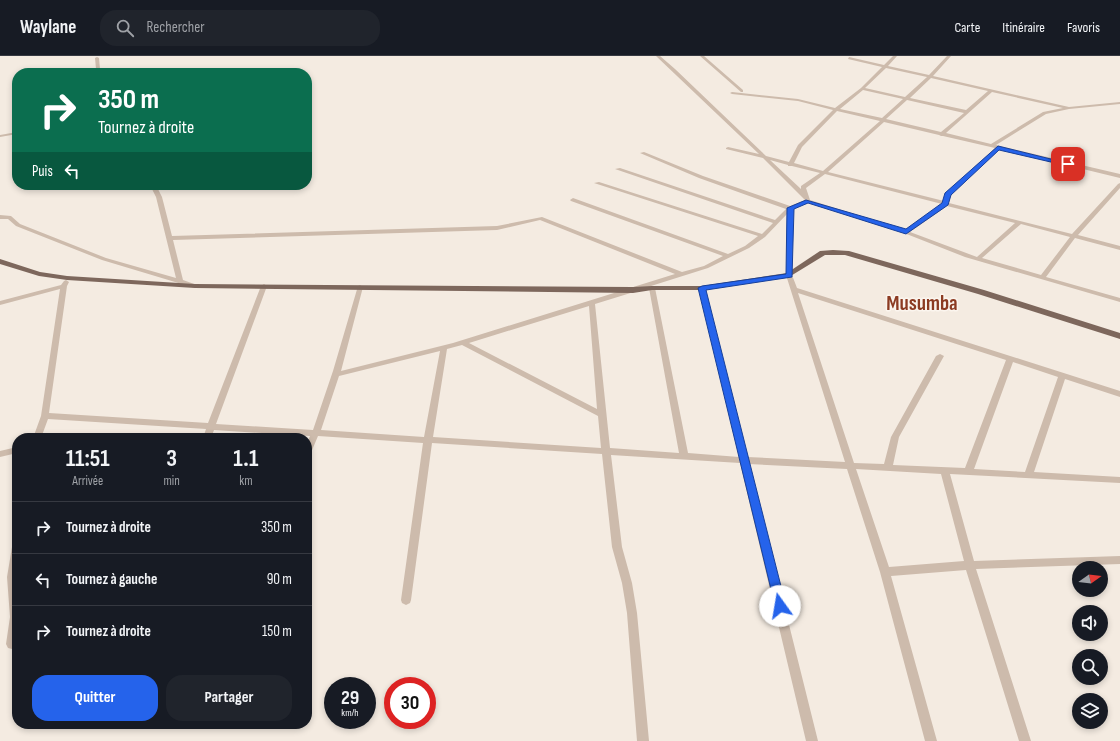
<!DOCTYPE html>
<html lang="fr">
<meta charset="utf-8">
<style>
:root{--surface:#171b24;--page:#20242c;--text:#f1f3f6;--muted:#9ea1a6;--line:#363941;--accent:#2563eb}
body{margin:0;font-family:"Sofia Sans Condensed",sans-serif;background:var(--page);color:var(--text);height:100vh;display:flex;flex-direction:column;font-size:15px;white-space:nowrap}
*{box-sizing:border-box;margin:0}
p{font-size:13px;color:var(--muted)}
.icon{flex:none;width:22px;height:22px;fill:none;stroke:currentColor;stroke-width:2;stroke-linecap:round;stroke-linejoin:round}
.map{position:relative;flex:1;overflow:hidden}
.drawer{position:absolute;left:12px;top:377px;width:300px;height:296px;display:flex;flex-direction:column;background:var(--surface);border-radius:16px;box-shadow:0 2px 6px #0003}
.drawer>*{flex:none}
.guide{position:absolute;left:12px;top:12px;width:300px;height:122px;border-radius:16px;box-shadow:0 2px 6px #0003;background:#0b6e4f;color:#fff;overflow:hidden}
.needle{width:26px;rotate:76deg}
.tools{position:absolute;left:1072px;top:505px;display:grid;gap:8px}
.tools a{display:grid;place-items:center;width:36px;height:36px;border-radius:50%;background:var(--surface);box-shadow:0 2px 6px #0003;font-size:20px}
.speed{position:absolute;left:324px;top:621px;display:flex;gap:8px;font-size:20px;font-weight:700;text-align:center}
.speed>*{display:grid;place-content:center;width:52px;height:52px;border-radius:50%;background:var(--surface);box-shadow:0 2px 6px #0003;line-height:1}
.speed small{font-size:10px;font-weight:400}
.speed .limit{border:6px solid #d22;background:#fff;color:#111}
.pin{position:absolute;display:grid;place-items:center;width:34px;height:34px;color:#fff;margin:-17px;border-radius:8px;box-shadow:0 2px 6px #0006}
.me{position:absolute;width:44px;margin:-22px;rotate:347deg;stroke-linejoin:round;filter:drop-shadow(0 0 3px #0008)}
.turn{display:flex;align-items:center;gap:14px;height:84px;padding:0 20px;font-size:18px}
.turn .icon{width:52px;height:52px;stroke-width:2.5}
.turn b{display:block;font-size:28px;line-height:34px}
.then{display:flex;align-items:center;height:38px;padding:0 20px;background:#0003;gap:8px;font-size:15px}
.eta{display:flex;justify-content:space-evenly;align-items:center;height:68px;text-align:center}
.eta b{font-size:24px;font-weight:700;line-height:28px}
.button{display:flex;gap:8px;margin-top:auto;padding:8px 20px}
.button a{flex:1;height:46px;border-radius:16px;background:var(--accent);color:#fff;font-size:16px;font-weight:700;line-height:46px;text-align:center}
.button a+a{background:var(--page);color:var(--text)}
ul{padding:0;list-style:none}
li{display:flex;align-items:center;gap:12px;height:52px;padding:0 20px;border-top:1px solid var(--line)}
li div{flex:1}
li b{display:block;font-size:15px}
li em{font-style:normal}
header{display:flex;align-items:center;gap:24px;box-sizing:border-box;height:56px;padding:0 20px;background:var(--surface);border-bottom:1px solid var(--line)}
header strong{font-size:19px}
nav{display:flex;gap:22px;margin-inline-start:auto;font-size:14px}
.search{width:280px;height:36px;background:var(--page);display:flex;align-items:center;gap:10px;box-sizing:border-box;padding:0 14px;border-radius:16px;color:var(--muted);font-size:15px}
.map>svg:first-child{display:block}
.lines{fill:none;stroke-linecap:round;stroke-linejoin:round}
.minor{fill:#cdbbac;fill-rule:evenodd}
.major{fill:#7d675c;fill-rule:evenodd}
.route{fill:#2563eb;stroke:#184099}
.labels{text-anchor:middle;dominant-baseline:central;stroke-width:3;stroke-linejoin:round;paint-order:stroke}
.town-label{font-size:21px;font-weight:bold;fill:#8c3b22;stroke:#fbf5ee}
</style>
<header>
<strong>Waylane</strong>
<div class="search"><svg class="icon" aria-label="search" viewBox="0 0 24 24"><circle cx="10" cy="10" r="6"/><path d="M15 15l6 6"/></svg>Rechercher</div>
<nav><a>Carte</a><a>Itinéraire</a><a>Favoris</a></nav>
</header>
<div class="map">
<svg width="1120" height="685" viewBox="0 0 1120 685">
<rect width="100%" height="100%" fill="#f4ebe1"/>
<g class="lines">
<path class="minor" d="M656,0h4l15,13 91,87 23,6 9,-17 35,-35 -35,-9 -66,-7 -2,-1 2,-1 66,7 37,9 26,-20 21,-21 -34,-8 1,-2 35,8 9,-9h4l-9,10 41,9 18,-19h4l-18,20 136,31 51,-5v2l-51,5 -23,5 -50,31 124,29v4l-120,-29 -49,46 -2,8 123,31 46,-50 2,-1v5l-42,47 42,11v4l-45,-12 -29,39 74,21v4l-155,-45 -61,-24 -96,-30 -15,6 -1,66 5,13 323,103v6l-55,-18 -31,93 86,5v6l-170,-9 24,87 146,-5v8l-144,5 55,172h-12l-53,-171 -75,6 46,165h-12l-45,-169 -33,-103 -98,-5 69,277h-12l-66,-278 -129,-8 11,92 10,36 5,30 12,128h-12l-10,-128 -5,-30 -10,-36 -10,-93 -170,-11 -21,157 -1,3 -4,2 -4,-2 -1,-3 22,-157 -105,-7 -8,19 -3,1v-13l3,-7 -96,-6 -3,8h-8l3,-9 -158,-10 -7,19h-8l8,-22 19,-127 -60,16v-4l61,-16 3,-4 2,-1 3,2 -2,4 -18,127 159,10 53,-137 3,-2 3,2 -51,138 97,6 20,-59 25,-85 2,-1 3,2 -22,84 112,-28 222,-69 -135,-54 -43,10 -324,10 10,40 14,5 1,1 -3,2 -93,-28 -86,-34 -8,-7h-8v-4l11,1 9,8 86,34 70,20 -20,-81 -6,-12h6l6,12 10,39 325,-10 45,-9 140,55 22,-6 19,-10 -152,-55 -1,-1 3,-2 155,56 17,-8 13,-10 -164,-53 5,-1 163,52 11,-11 -158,-54 5,-1 155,52 11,-11 -87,-31 -59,-25 4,-1 59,24 87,30 15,-6 -42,-42 -37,-9v-1l2,-1 31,7zM886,12l41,9 -22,20 -40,-9zM931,22l57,13 -22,19 -56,-12zM863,34l40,9 -21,19 -42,-9zM992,36l71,16 -20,4 -52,32 -45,-11zM907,44l57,13 -23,19 -55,-13zM837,55l43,10 -57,50 -29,-8 8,-16zM884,66l55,13 2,1h2l52,12 -49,45 -2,8 -116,-29zM770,104l18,5v1h4l28,7 -19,13v3zM825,118l117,30 -37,26 -95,-30 -4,-12zM947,150l68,17 -38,34 -67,-25zM787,158l-1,61 59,187 -98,-5 -42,-169 -3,-2 -3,2 40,169 -51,-4 -33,-165 -1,-1 -3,-1 57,-18 41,-20 16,-11zM1021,168l49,13 -29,38 -59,-17zM650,231l-1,1 30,165 -69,-5 -15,-144zM798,237l208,67 -41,108 -72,-3 6,-28 45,-81 -4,-2 -4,2 -45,81 -7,27 -30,-1zM589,250l8,103 -128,-66zM462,289l136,71 3,32 -168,-11 14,-88zM440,295l-16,86 -103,-7 18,-54zM1013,306l45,15 -33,95 -51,-3zM856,413l85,5 23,87 -75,6z
M700,0h4l39,34v2h-2z
M97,1l2,1 1,11 -4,4h-4l4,-4 -1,-11z
M17,76v2l-17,3v-2z
M17,391v6l-17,4v-6z
M17,487v102l-1,3 -4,1 -4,-1 -2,-4 4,-27 -3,-40 5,-30 2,-3z"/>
<path class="major" d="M833,194l16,1 135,39 136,43v6l-142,-45 -133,-39h-20l-36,22 -87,13h-50l-19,3 -438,-5 -128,-8 -28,-4 -39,-12v-5l40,13 27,4 128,8 438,3 19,-1h50l85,-13 33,-22z"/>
</g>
<path class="route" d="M998,90l73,18 -3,2 -69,-16 -48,45 -3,10 -42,29 -98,-31 -14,6 -2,68 -86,13 80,316 -2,4 -4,1 -4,-1 -78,-322 4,-2 84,-12 1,-66 19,-8 100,29 36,-26 3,-10z"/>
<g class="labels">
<g class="town-label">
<text x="922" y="247">Musumba</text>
</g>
</g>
</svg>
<div class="tools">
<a><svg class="needle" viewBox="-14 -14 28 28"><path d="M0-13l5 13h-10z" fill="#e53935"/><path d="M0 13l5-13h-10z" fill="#9ea1a6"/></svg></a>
<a><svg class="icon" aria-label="sound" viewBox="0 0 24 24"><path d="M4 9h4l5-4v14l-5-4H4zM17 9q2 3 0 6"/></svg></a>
<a><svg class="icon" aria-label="search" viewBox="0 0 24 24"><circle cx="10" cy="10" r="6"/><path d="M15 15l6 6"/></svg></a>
<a><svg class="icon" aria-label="layers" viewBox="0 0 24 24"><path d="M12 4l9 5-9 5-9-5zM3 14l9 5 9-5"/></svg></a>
</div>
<div class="speed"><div>29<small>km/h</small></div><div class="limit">30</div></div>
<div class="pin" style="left:1068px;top:108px;background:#d93025"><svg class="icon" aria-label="arrive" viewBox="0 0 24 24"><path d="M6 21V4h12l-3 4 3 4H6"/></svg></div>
<svg class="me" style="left:780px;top:550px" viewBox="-20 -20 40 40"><circle r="19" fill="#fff"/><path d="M0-13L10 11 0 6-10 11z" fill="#2563eb"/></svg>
<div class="guide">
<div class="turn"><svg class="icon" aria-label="right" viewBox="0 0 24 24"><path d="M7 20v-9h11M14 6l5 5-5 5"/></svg><div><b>350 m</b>Tournez à droite</div></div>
<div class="then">Puis<svg class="icon" aria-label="left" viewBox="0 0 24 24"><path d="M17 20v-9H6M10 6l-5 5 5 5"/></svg></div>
</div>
<section class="drawer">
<div class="eta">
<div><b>11:51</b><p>Arrivée</p></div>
<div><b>3</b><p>min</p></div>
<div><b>1.1</b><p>km</p></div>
</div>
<ul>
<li><svg class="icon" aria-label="right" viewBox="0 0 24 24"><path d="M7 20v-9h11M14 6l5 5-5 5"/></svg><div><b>Tournez à droite</b></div><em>350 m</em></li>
<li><svg class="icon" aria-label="left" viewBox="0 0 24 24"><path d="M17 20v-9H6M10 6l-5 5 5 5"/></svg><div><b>Tournez à gauche</b></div><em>90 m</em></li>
<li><svg class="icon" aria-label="right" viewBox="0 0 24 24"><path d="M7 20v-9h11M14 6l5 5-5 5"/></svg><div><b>Tournez à droite</b></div><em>150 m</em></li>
</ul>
<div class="button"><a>Quitter</a><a>Partager</a></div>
</section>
</div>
